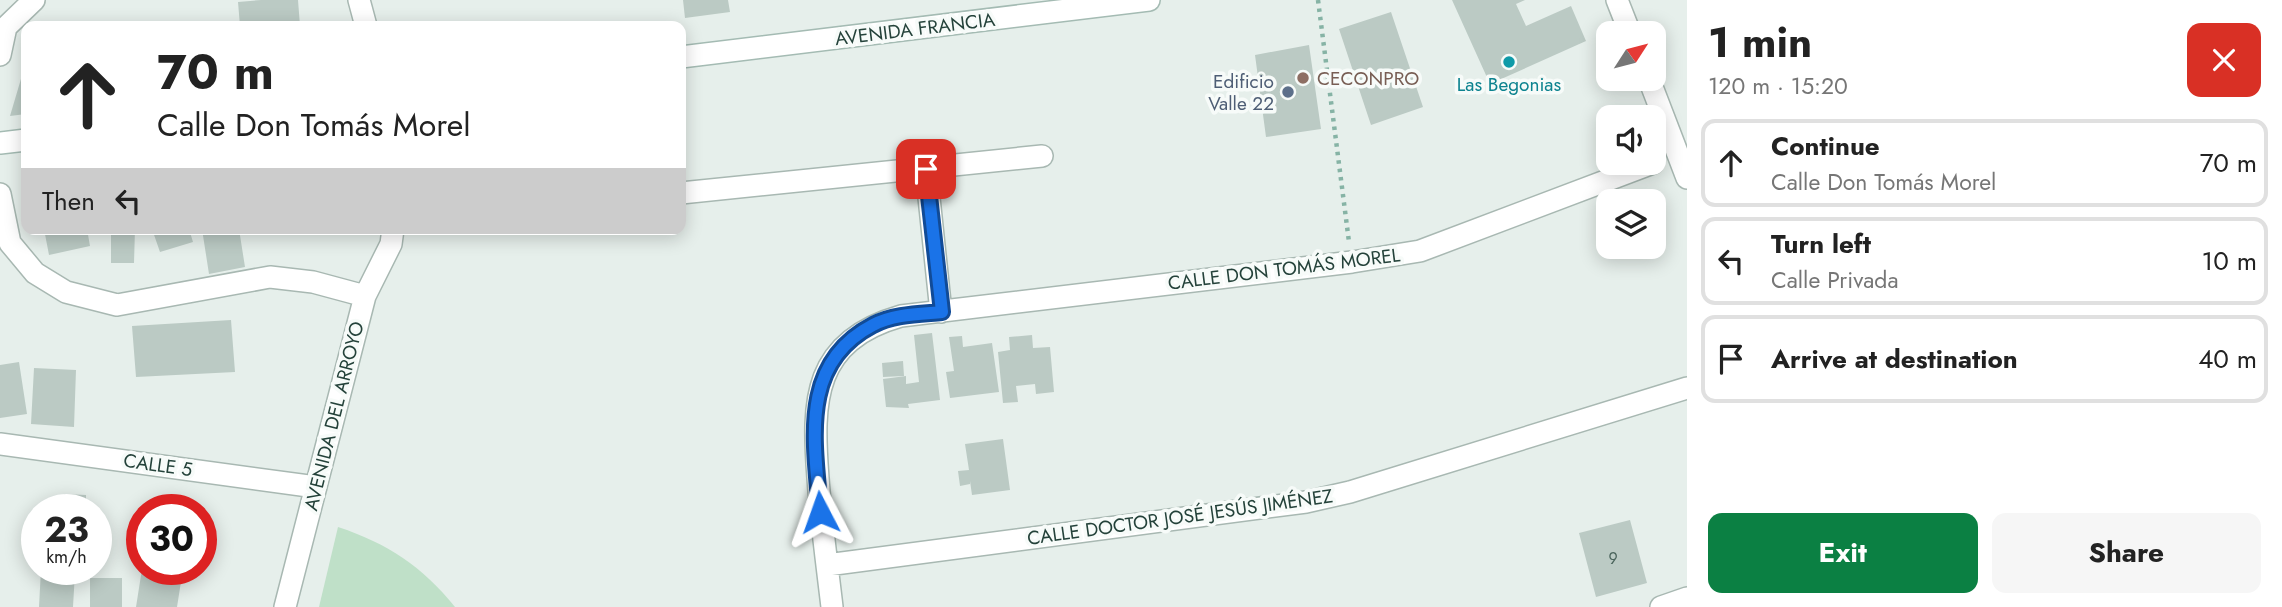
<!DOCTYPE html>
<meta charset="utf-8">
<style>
:root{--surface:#fff;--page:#f6f6f6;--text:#222;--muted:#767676;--line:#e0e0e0;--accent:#0b8043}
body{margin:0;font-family:Jost,sans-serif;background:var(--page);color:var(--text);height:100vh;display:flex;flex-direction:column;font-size:26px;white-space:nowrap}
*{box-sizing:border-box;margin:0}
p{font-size:23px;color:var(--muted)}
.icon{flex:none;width:38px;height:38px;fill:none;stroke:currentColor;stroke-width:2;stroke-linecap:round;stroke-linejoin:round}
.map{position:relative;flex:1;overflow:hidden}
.sheet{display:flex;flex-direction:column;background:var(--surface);width:595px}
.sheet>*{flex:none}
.top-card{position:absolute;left:21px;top:21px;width:665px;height:214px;border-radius:14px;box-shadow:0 4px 18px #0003;background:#fff;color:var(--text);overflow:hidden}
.needle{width:46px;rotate:54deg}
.fabs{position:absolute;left:1596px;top:21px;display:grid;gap:14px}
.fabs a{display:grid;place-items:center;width:70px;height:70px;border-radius:14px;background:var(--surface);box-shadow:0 4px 18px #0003;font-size:35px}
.speed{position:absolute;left:21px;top:494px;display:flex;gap:14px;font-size:35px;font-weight:700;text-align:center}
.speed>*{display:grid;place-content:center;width:91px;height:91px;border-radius:50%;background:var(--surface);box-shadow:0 4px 18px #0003;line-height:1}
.speed small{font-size:18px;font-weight:400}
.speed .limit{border:10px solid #d22;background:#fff;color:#111}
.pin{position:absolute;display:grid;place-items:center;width:60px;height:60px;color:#fff;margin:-30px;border-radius:14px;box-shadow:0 4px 10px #0006}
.me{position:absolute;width:77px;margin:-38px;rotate:356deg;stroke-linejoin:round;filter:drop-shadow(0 0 5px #0008)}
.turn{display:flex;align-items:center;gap:24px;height:147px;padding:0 21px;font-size:32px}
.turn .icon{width:91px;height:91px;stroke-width:2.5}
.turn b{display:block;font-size:49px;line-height:60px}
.then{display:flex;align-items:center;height:66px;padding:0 21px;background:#0003;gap:14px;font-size:26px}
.round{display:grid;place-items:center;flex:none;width:74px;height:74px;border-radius:14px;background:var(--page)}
.head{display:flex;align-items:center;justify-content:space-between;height:119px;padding:0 21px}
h1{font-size:42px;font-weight:700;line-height:52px}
.button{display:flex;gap:14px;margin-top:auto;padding:14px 21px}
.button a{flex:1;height:80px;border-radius:14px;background:var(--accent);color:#fff;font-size:28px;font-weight:700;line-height:80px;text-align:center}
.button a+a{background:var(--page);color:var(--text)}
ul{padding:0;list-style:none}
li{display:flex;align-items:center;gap:21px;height:88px;margin:0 14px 10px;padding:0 7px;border:4px solid var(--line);border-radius:14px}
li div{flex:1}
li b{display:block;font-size:26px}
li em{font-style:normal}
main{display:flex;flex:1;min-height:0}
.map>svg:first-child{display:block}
.green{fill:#bfe0c8}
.building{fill:#bbcac4}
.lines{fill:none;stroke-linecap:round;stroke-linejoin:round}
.street-casing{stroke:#a8b8b2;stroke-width:24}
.secondary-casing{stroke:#a4bbb3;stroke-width:24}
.path{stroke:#86b3a5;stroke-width:4.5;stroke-dasharray:3.5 5;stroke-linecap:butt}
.street{stroke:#fff;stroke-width:21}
.secondary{stroke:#fff;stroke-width:21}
.route-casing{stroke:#114b97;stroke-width:18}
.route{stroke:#1a73e8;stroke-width:12}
.culture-dot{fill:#0f9aa8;stroke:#f7fbf9;stroke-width:2.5}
.education-dot{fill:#8d6e63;stroke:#f7fbf9;stroke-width:2.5}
.service-dot{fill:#5c6f8a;stroke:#f7fbf9;stroke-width:2.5}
.labels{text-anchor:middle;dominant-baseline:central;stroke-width:7;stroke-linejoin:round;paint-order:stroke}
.number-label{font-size:16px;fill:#4a645c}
.street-label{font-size:19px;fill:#24423a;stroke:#f7fbf9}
.education-label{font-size:19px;fill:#785e54;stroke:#f7fbf9;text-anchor:start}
.service-label{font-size:19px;fill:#4e5e75;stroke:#f7fbf9;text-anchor:end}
.culture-label{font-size:19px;fill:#0d838f;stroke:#f7fbf9}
</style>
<main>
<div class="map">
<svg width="1687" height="607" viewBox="0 0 1687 607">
<rect width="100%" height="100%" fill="#e6efeb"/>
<path class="green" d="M338,527c49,16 85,40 117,80h-136z"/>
<path class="building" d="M261,0h37l2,26h-60l-2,-24z
M683,0h45l2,12 -45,6z
M1452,0h73l-9,4 10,22 45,-20 15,35 -96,43z
M1391,12l32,95 -52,18 -32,-96z
M1309,45l12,84 -55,8 -11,-82z
M26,62v52l-16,2z
M44,229h43l3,17 -41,9z
M111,229h24l-1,34h-23z
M152,229h37l4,13 -33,10z
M202,229h37l6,38 -36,7z
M231,320l4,52 -99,5 -4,-51z
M932,333l8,67 -32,4 1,4 -23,-1 -3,-28 23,-3v8l13,-2 -5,-47z
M1032,335l1,13 17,-1 4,45 -18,2 -1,-10 -19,2 2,16 -15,1 -5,-51 12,-2 -1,-13z
M962,336l1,11 29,-4 7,49 -49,6 -4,-26 8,-1 -5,-34z
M903,361l1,15 -21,1 -1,-14z
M19,362l8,52 -27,4v-53z
M34,368l42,2 -2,57 -43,-3z
M1003,439l7,51 -38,5 -2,-14v3l-10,2 -2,-15 11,-1 -4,-26z
M64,494l22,1v14h-23z
M1630,520l17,63 -51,14 -17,-64z
M41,569l34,3 -2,35h-34z
M142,569h41l-6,38h-41z
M90,578h32v29h-32z"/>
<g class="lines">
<g class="street-casing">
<path id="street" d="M359,0l7,26
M1617,0l13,33
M0,55l6,-28 28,-27
M1649,79l38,99
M926,169l15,143
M681,193l361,-37
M0,194l10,49 25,30 31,19 51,13 153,-28 43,5 52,14
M0,444l316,43
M827,565l479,-63 44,-10 337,-104
M285,607l80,-311 26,-52 2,-15
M832,607c-5,-43 -11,-86 -14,-129 -6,-78 -5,-137 83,-162l451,-54 68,-11 233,-88
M1661,607l26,-9"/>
</g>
<g class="secondary-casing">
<path id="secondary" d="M681,57l468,-57
M0,143l26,-3"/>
</g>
<path class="path" d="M1318,0l31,242"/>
<use href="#street" class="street"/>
<use href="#secondary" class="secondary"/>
</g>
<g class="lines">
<g class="route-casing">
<path id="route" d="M820,512c-5,-69 -22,-148 53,-187 20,-11 47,-11 69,-13l-16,-143"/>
</g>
<use href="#route" class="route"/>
</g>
<circle class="culture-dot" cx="1509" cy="62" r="7"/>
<circle class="education-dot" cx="1303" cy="78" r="7"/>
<circle class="service-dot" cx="1288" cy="92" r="7"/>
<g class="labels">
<g class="number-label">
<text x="1613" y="558">9</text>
</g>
<g class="street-label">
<text transform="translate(915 29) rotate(-7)">AVENIDA FRANCIA</text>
<text transform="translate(1284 269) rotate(-7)">CALLE DON TOMÁS MOREL</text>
<text transform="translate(334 416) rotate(-76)">AVENIDA DEL ARROYO</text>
<text transform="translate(158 465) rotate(8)">CALLE 5</text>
<text transform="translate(1180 517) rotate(-8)">CALLE DOCTOR JOSÉ JESÚS JIMÉNEZ</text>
</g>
<g class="education-label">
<text x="1317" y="78">CECONPRO</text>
</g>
<g class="service-label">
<text x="1274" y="81">Edificio<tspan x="1274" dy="22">Valle 22</tspan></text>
</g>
<g class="culture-label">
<text x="1509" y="84">Las Begonias</text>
</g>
</g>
</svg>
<div class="fabs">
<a><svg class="needle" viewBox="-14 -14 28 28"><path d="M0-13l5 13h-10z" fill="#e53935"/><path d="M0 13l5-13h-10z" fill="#767676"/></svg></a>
<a><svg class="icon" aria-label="sound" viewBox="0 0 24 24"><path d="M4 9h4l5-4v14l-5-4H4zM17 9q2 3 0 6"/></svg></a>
<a><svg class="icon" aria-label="layers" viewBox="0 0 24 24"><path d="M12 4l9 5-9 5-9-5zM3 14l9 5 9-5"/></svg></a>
</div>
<div class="speed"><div>23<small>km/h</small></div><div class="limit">30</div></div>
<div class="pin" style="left:926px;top:169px;background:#d93025"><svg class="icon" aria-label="arrive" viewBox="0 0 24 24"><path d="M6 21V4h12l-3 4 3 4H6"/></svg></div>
<svg class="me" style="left:820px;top:512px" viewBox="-20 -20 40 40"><path d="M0-17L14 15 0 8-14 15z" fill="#1a73e8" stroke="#fff" stroke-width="4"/></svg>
<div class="top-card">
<div class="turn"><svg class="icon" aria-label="ahead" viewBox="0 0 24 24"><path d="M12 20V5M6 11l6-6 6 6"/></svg><div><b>70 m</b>Calle Don Tomás Morel</div></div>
<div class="then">Then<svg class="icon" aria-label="left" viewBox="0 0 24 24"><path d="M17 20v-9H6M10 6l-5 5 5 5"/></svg></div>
</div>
</div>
<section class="sheet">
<div class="head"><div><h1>1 min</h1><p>120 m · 15:20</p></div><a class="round" style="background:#d93025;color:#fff"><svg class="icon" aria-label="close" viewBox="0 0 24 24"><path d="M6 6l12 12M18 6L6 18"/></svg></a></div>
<ul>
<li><svg class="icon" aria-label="ahead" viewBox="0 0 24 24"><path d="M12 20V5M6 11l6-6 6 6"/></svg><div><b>Continue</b><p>Calle Don Tomás Morel</p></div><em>70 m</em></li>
<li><svg class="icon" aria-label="left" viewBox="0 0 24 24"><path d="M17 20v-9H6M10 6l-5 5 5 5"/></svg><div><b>Turn left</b><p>Calle Privada</p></div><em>10 m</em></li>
<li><svg class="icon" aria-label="arrive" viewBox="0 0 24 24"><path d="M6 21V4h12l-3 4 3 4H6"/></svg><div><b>Arrive at destination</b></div><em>40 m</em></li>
</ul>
<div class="button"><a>Exit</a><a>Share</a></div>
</section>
</main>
